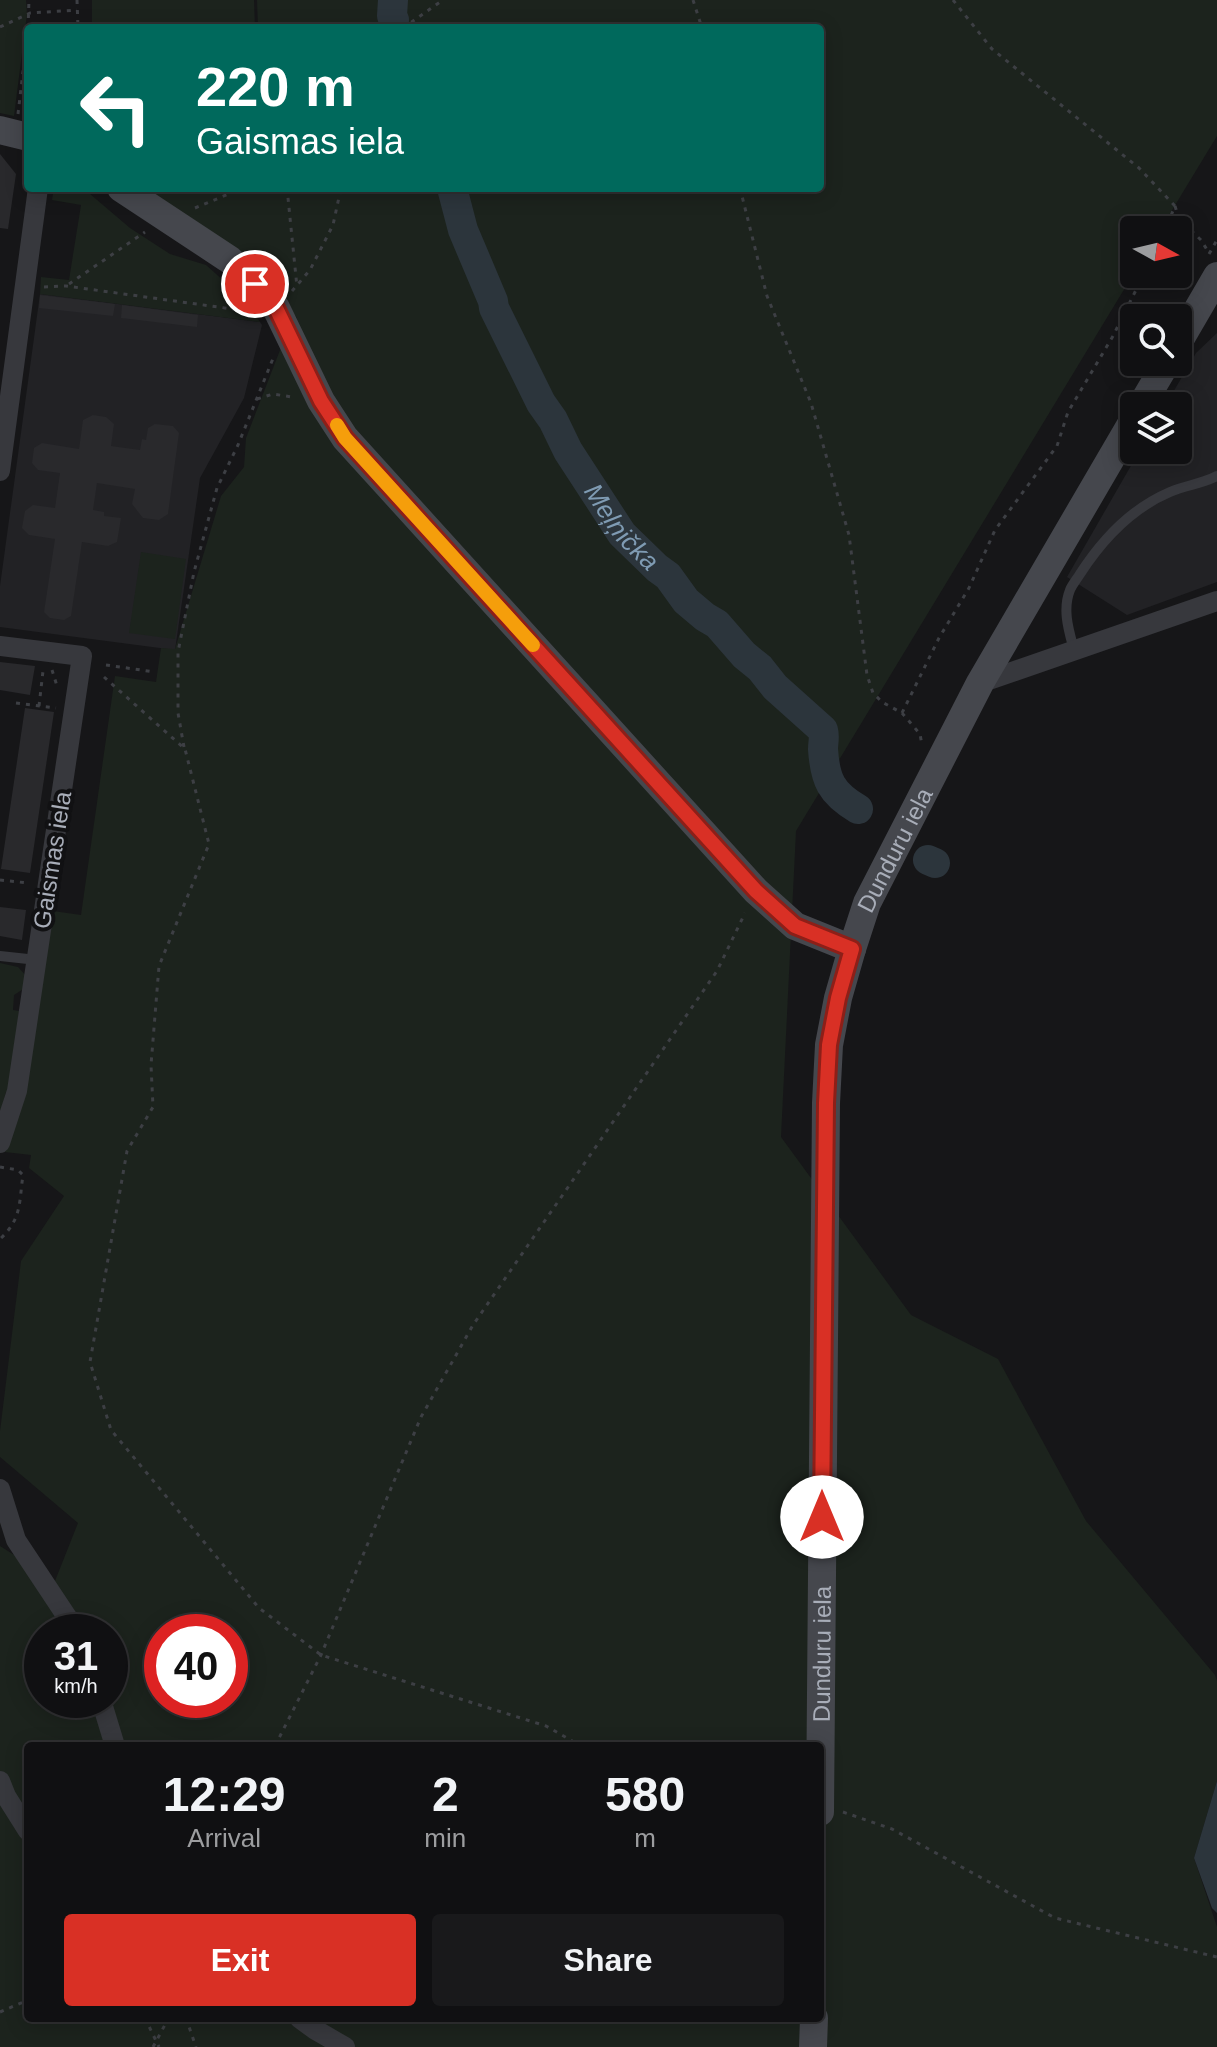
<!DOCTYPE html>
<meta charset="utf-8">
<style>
:root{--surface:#101012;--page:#19191b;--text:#f1f3f6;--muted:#9c9d9f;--line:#303032;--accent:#d93025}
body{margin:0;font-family:Arial,sans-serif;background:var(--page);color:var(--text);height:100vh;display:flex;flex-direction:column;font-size:30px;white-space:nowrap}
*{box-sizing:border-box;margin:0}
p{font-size:26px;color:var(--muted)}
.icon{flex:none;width:44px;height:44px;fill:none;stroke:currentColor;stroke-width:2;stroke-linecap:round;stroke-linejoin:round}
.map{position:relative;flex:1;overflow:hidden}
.panel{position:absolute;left:24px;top:1742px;width:800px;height:280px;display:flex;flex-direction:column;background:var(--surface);border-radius:8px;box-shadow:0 4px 20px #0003,0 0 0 2px var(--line)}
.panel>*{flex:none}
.banner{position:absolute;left:24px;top:24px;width:800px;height:168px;border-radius:8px;box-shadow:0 4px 20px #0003,0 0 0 2px var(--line);background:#00695c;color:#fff;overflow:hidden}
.needle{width:52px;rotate:98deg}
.controls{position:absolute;left:1120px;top:216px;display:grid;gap:16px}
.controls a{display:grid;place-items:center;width:72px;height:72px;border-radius:8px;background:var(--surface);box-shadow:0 4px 20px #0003,0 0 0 2px var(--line);font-size:40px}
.speed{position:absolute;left:24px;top:1614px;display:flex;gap:16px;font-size:40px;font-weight:700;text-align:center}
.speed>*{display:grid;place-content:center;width:104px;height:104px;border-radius:50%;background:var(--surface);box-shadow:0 4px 20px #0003,0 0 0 2px var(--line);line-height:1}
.speed small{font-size:20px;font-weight:400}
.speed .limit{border:12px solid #d22;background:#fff;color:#111}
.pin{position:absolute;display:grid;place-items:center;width:68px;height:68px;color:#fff;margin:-34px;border:4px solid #fff;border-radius:50%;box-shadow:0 2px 8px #0007}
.me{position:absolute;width:88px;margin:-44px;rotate:0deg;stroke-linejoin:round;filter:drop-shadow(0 0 6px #0008)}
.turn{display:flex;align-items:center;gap:28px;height:168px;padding:0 40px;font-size:36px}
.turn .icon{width:104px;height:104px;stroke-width:2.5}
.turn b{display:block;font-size:56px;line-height:68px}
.eta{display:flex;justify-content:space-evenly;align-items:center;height:136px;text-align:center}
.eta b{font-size:48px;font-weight:700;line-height:56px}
.primary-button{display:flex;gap:16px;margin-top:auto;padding:16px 40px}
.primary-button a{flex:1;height:92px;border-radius:8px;background:var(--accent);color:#fff;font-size:32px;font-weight:700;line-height:92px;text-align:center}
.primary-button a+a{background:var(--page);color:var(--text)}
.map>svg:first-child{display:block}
.built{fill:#222225}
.green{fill:#1c231d;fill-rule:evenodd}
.water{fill:#2c353c}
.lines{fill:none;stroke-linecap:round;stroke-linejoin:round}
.river{stroke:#2c353c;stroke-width:30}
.building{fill:#29292c}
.path{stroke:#3d3f44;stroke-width:3;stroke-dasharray:4 6;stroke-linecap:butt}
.lane{stroke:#37383d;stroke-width:10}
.street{stroke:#37383d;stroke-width:20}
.secondary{stroke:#45474d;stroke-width:28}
.route-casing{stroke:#8d1f18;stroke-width:20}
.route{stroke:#d93025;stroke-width:14}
.slow{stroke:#f59e0b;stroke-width:14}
.labels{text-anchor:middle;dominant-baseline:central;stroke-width:8;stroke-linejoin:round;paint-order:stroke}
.street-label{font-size:24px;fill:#a8adb8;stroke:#111113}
.water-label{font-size:26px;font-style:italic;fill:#7f9bb3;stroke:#111113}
</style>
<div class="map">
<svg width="1217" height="2047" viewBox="0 0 1217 2047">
<rect width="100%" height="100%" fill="#161618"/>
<path class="built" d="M40,294l220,28 2,3 -18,73 -44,80 -25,172 -175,-23v-41z
M1217,333v249l-90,33 -60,-38 73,-127h38v-44h-13l31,-53z"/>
<path class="green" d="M0,0h26l1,14 -13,102 -14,-3z
M92,0h162l1,28h-163z
M257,0h960v136l-57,94h-26v43l-338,558 -15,306 130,178 87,44 88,162 129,154 2,6v100l-23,77 23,69v120h-1217v-501l55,35 23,-58 -78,-66v-26l21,-170 43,-65 -35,-28 2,-13 -26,-3 21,-66 27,-175 28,4 34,-239 41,6 5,-34 14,1 46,-153 23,-29 2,-29 41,-106 10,-14 -45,-52 -110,-78h678v-160h-562zM42,1632h68v68h-68zM162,1632h68v68h-68zM28,1746h792v272h-792z
M54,188h29l47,40 40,26 36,11 37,33 17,24 -220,-28 1,-17 28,3 12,-75 -29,-5z
M141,552l45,7 -11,80 -46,-6z
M0,963l18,4 10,11v8l-14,9 -1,15 6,1 -8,81h-5l-6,21z"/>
<path class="water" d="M1217,1781v132l-5,-5 -18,-50z"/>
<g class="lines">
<g class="river">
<path d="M393,0l-1,16 2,4"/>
<path id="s1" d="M452,188l11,42 30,71 1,7 47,95 12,17 15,31 54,83 35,34 11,8 18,25 19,16 12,7 27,31 16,13 15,19 48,43c2,7 0,12 0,19 2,31 8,44 35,60"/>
<path d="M928,860l7,3"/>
</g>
</g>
<path class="building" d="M0,154l16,20 -8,55 -8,-1z
M40,295l75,9 -2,12 -74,-8z
M122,305l76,10 -1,12 -76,-9z
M93,415l13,2 8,7 -3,22 29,4 2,-11 4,1 2,-12 7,-4 18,2 6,7 -11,81 -9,6 -16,-2 -11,-14 3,-15 -38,-6 -4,27 11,2v4l17,2 -4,24 -9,4 -26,-4 -11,74 -7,4 -14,-2 -6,-6 11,-73 -26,-4 -7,-7 3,-17 8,-6 22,3 5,-35 -22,-3 -6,-7 2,-15 8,-5 37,6 4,-29z
M0,662l35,4 -5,29 -30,-5z
M25,708l29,4 -24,161 -29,-4z
M0,907l26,3 -4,30 -22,-4z"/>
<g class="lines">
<path class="path" d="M77,0l1,28
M693,0l9,28
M953,0l39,49 147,119 36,38 -10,24
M0,27l30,-14 47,-3
M28,28l1,-28
M403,28l40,-28
M18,114l10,-85
M287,188l10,99
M740,188l27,108 44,107 38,132 18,140 6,18 9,9 20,11 18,21 2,11
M1175,206l4,13 22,21 8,13
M195,208l48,-20
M1209,254l8,-14
M69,284l76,-52
M44,287l22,-1 181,25
M292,291l18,-21 23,-45 8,-37
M257,399l16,-5 19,3
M106,665l49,7
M52,670l5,16
M104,677l81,72 24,95 -50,122 -8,99 2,42 -26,44 -37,211 21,68 148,178 62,47 225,71 35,20
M16,703l40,5
M39,706l4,-35
M902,713l37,-75 30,-50 26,-58 62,-84 11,-34 45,-76 31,-62
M184,747l-6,-34v-61l16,-80 23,-84 21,-43 36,-89
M0,880l28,3
M0,1167l18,3 5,5c-4,27 -1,44 -23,64
M275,1746l46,-91 100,-238 52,-92 244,-354 28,-58
M843,1812l49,17 163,89 162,39
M0,2012l28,-12
M145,2018l14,29
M186,2018l10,29
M153,2047l14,-26 16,-3"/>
<path class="lane" d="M1074,650c-5,-19 -12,-40 -4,-60 2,-5 7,-11 10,-16 22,-34 52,-66 90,-82 16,-7 32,-8 47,-16
M0,956l37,4"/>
<path class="street" d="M0,471l38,-283
M0,646l82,10 -65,435 -17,52
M980,683l237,-82
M0,1489l16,51 61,92
M101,1700l14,46
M0,1781l6,15 22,35
M299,2018l15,11 31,18"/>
<g class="secondary">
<path d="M0,130l28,7"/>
<path d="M121,188l109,72 25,24 21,24 45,93 24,37 411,453 39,35 57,23"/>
<path d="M1178,343l39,-67"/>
<path d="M1141,406l26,-44"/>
<path id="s2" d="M820,1812l6,-709 3,-58 9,-47 14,-49 15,-46 113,-220 154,-264"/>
<path d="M813,2047l1,-29"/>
</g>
</g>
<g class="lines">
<g class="route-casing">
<path id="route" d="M255,284l21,24 45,93 24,37 411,453 39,35 57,23 -14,49 -9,47 -3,58 -4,414"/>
</g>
<use href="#route" class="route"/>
<path class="slow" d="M337,425l8,13 188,207"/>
</g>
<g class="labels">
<g class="street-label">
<text stroke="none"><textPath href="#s2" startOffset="974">Dunduru iela</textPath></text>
<text transform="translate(52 860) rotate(-81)">Gaismas iela</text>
<text stroke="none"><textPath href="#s2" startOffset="158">Dunduru iela</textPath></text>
</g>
<g class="water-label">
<text stroke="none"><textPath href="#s1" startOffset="382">Meļņička</textPath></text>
</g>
</g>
</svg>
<div class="controls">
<a><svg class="needle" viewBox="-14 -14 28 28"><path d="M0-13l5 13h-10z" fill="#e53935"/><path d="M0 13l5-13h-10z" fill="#9c9d9f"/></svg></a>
<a><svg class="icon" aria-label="search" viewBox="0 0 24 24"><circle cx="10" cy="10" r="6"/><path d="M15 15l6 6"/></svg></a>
<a><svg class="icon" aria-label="layers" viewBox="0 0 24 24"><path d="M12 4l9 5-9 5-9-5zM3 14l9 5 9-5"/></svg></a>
</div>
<div class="speed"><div>31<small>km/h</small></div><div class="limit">40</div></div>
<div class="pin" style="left:255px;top:284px;background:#d93025"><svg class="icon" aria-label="arrive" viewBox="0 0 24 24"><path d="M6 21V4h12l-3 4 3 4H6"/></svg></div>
<svg class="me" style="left:822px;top:1517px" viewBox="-20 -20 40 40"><circle r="19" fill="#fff"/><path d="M0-13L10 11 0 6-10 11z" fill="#d93025"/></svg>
<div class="banner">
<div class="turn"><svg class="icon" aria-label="left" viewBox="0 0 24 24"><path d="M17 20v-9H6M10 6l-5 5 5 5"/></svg><div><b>220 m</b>Gaismas iela</div></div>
</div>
<section class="panel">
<div class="eta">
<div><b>12:29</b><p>Arrival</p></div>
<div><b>2</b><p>min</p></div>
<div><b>580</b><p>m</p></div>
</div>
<div class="primary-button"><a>Exit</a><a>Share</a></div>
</section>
</div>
